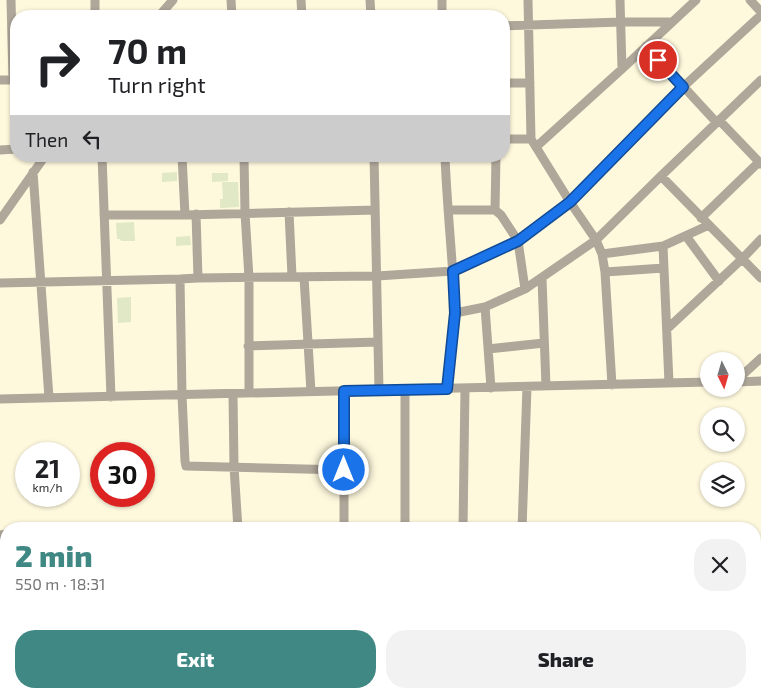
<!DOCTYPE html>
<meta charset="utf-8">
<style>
:root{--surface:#fff;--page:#f2f2f2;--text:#202124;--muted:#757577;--accent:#408884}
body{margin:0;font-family:"Exo 2",sans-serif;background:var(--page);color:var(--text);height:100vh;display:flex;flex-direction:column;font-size:19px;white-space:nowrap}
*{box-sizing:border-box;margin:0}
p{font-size:16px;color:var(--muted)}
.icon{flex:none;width:28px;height:28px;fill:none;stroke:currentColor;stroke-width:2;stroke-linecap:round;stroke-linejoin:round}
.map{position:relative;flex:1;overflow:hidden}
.drawer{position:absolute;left:0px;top:522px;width:761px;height:176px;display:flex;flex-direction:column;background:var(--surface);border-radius:20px 20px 0 0;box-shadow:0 1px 4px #0004}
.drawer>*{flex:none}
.banner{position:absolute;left:10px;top:10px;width:500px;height:152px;border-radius:20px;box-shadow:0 1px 4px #0004;background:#fff;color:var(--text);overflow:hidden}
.needle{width:32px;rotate:175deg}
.controls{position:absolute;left:700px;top:352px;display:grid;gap:10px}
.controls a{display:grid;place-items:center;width:45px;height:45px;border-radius:50%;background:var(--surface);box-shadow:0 1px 4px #0004;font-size:25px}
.speed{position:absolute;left:15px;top:442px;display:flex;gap:10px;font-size:25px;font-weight:700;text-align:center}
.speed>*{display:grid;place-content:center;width:65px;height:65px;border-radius:50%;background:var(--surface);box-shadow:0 1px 4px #0004;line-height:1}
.speed small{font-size:12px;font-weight:400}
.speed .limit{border:8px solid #d22;background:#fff;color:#111}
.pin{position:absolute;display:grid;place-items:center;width:42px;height:42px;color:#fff;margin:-21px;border:2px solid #fff;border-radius:50%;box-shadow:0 1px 5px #0007}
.me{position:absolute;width:55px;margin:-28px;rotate:0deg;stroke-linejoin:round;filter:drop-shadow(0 0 4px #0008)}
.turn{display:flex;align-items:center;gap:18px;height:105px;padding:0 15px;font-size:22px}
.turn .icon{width:65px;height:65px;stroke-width:2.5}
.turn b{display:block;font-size:35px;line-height:42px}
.then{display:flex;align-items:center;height:48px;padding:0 15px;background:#0003;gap:10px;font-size:19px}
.round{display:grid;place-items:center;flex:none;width:52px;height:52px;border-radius:20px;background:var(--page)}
.summary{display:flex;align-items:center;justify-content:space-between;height:85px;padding:0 15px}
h1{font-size:30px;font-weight:800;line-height:38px;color:var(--accent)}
.primary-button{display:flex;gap:10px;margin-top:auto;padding:10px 15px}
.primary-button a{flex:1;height:58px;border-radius:20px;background:var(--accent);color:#fff;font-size:20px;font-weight:800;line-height:58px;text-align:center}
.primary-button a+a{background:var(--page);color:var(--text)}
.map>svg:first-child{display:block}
.building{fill:#e0e8c5}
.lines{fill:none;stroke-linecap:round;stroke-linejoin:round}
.street{stroke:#afa79a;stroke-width:9}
.route-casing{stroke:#114b97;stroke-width:12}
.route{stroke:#1a73e8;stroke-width:9}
</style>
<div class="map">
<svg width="761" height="698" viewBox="0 0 761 698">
<rect width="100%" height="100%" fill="#fef9dd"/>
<path class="building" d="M177,172v9l-15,1v-9z
M212,173h16v8l-16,1z
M222,182h16l1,25 -19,1v-9h3z
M134,222l1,19h-14l-1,-2h-3l-1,-16z
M190,236l1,9 -15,1v-9z
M131,297v25l-13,1 -1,-25z"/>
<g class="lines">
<path class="street" d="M11,0l2,80
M231,0l1,16
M301,0l1,16
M370,0l1,16
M442,0v16
M528,0l3,139 39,63 26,38 6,14 3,18 7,113
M620,0l2,69
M750,0l11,12
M95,16v-16
M159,16l14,-16
M504,26l117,-4h51
M646,46l71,77
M0,80h16
M504,83h26
M719,120l42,44
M504,139h27
M536,147l86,-78 74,-69
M0,150l16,-1
M102,156l9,241
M182,156l3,59
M244,156l1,57 4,65v115
M374,156l5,234
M445,156c2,53 8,105 10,157
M33,172l16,226
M661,176l100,102
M448,210h47l6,5 17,26 7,48
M495,210l1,-54
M289,212l3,64
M196,214l2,64
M104,215h81l190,-5
M701,218l58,-56
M0,220l45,-64
M686,236l33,45
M663,246l6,137
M602,254l61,-8 46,-21
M605,272l59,-4
M304,277l7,115
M180,279l2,116 3,66 1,5 158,4
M542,279l4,107
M0,283l180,-4 18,-1 179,-2 76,-5 65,-30 52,-39 113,-115 78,-72
M485,307l6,81
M667,329l75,-70 19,-20
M248,346l130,-4
M488,349l56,-6
M736,381l25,-23
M736,382l25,-1
M447,389l8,-76 30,-6 40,-18 71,-49 65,-64 100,-96
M405,390v139
M233,394l1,73 4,62
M0,399l709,-17
M344,529v-138
M463,529l2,-141
M491,529l31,-1
M522,529l5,-142
M0,535l6,-1
M0,600h6
M0,664h6
M181,692v6
M240,692v6"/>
</g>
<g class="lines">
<g class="route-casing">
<path id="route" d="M344,470v-79l103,-2 8,-76 -2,-42 65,-30 52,-39 113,-115 -25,-27"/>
</g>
<use href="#route" class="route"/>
</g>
</svg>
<div class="controls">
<a><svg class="needle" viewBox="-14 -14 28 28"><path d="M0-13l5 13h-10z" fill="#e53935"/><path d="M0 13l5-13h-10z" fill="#757577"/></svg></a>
<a><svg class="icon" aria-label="search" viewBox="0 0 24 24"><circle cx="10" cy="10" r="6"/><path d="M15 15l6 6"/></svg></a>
<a><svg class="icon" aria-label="layers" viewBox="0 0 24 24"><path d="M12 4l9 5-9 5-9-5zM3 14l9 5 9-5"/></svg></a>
</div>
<div class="speed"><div>21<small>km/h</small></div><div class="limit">30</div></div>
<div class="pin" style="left:658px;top:60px;background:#d93025"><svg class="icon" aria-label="arrive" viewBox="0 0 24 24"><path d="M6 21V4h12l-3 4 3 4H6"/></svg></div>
<svg class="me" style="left:344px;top:470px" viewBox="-20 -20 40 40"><circle r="17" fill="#1a73e8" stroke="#fff" stroke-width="3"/><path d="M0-11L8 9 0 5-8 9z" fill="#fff"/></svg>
<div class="banner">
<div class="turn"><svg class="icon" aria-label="right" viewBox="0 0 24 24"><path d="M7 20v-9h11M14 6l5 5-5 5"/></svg><div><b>70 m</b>Turn right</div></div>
<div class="then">Then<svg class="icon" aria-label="left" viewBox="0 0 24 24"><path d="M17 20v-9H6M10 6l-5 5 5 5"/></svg></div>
</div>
<section class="drawer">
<div class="summary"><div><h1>2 min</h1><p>550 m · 18:31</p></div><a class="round"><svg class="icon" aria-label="close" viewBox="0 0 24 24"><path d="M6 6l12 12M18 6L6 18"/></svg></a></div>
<div class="primary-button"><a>Exit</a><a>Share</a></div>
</section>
</div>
